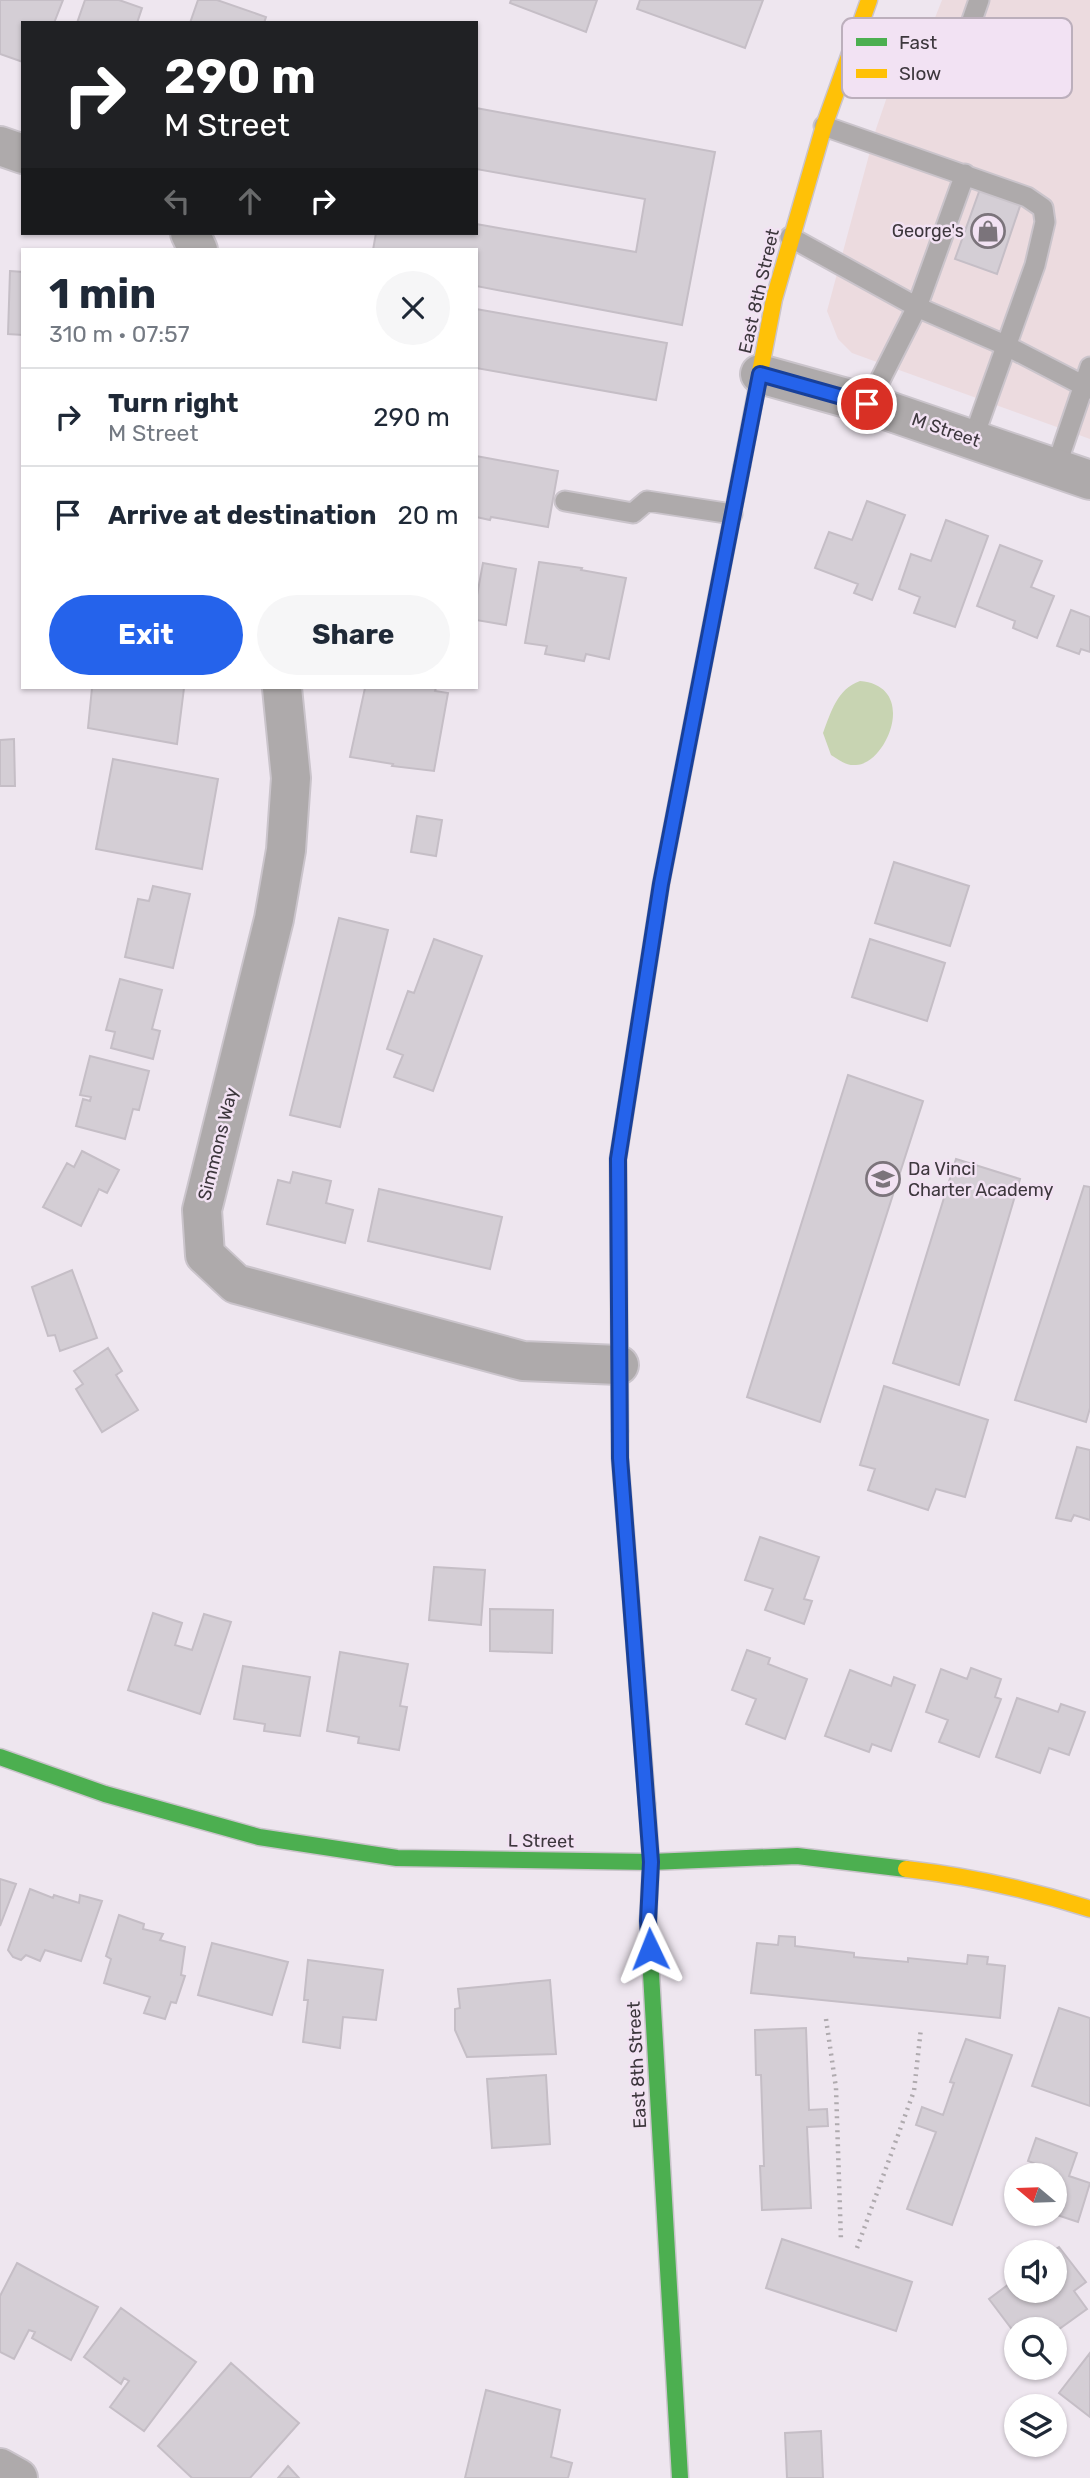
<!DOCTYPE html>
<meta charset="utf-8">
<style>
:root{--surface:#fff;--page:#f6f6f7;--text:#1f2937;--muted:#747a83;--line:#e0e1e3;--accent:#2563eb}
body{margin:0;font-family:Rubik,sans-serif;background:var(--page);color:var(--text);height:100vh;display:flex;flex-direction:column;font-size:26px;white-space:nowrap}
*{box-sizing:border-box;margin:0}
p{font-size:23px;color:var(--muted)}
.icon{flex:none;width:38px;height:38px;fill:none;stroke:currentColor;stroke-width:2;stroke-linecap:round;stroke-linejoin:round}
.map{position:relative;flex:1;overflow:hidden}
.side{position:absolute;left:21px;top:248px;width:457px;height:441px;display:flex;flex-direction:column;background:var(--surface);border-radius:0px;box-shadow:0 2px 5px #0004}
.side>*{flex:none}
.guide{position:absolute;left:21px;top:21px;width:457px;height:214px;border-radius:0px;box-shadow:0 2px 5px #0004;background:#202124;color:#fff;overflow:hidden}
.needle{width:46px;rotate:289deg}
.buttons{position:absolute;left:1004px;top:2163px;display:grid;gap:14px}
.buttons a{display:grid;place-items:center;width:63px;height:63px;border-radius:50%;background:var(--surface);box-shadow:0 2px 5px #0004;font-size:35px}
.pin{position:absolute;display:grid;place-items:center;width:60px;height:60px;color:#fff;margin:-30px;border:4px solid #fff;border-radius:50%;box-shadow:0 2px 7px #0007}
.me{position:absolute;width:77px;margin:-38px;rotate:358deg;stroke-linejoin:round;filter:drop-shadow(0 0 5px #0008)}
.turn{display:flex;align-items:center;gap:24px;height:147px;padding:0 28px;font-size:32px}
.turn .icon{width:91px;height:91px;stroke-width:2.5}
.turn b{display:block;font-size:49px;line-height:60px}
.lanes{display:flex;align-items:center;height:66px;padding:0 28px;background:#0003;justify-content:center;gap:35px;direction:ltr}
.lanes .off{opacity:.35}
.round{display:grid;place-items:center;flex:none;width:74px;height:74px;border-radius:37px;background:var(--page)}
.head{display:flex;align-items:center;justify-content:space-between;height:119px;padding:0 28px}
h1{font-size:42px;font-weight:700;line-height:52px}
.action{display:flex;gap:14px;margin-top:auto;padding:14px 28px}
.action a{flex:1;height:80px;border-radius:42px;background:var(--accent);color:#fff;font-size:28px;font-weight:700;line-height:80px;text-align:center}
.action a+a{background:var(--page);color:var(--text)}
ul{padding:0;list-style:none}
li{display:flex;align-items:center;gap:21px;height:98px;padding:0 28px;border-top:2px solid var(--line)}
li div{flex:1}
li b{display:block;font-size:26px}
li em{font-style:normal}
.map>svg:first-child{display:block}
.commercial{fill:#ecdbdf}
.green{fill:#c8d4b2}
.building{fill:#d4ced5;stroke:#c5bec6;stroke-width:2}
.lines{fill:none;stroke-linecap:round;stroke-linejoin:round}
.lane-casing{stroke:#cac4cb;stroke-width:23}
.street-casing{stroke:#cac4cb;stroke-width:42}
.fast-casing{stroke:#cac4cb;stroke-width:19}
.slow-casing{stroke:#cac4cb;stroke-width:19}
.path{stroke:#afaaae;stroke-width:4.5;stroke-dasharray:2 5;stroke-linecap:butt}
.lane{stroke:#aeaaab;stroke-width:19}
.street{stroke:#aeaaab;stroke-width:38}
.fast{stroke:#4caf50;stroke-width:16}
.slow{stroke:#ffc107;stroke-width:16}
.route-casing{stroke:#184099;stroke-width:18}
.route{stroke:#2563eb;stroke-width:12}
.labels{text-anchor:middle;dominant-baseline:central;stroke-width:5;stroke-linejoin:round;paint-order:stroke}
.poi-label{font-size:18px;fill:#3d373d;stroke:#f2e2f3;text-anchor:end}
.street-label{font-size:18px;fill:#3d373d;stroke:#f2e2f3}
.key{fill:#f2e2f3;stroke:#bcafbc;stroke-width:2}
.key-label{font-size:19px;fill:#3d373d}
</style>
<div class="map">
<svg width="1090" height="2478" viewBox="0 0 1090 2478">
<rect width="100%" height="100%" fill="#eee6ef"/>
<path class="commercial" d="M942,0h148v439l-238,-86 -14,-14 -11,-28 49,-182 14,-41 15,6z"/>
<path class="green" d="M860,681c59,5 27,83 -4,84 -10,1 -17,-5 -25,-10l-8,-22c8,-21 14,-44 37,-52z"/>
<path class="building" d="M0,0h63l-9,23h-31v39l-23,-8z
M85,0h34l23,8 -5,15h-60z
M198,0h19l49,17 -2,6h-74z
M511,0h86l-11,32 -76,-29z
M640,0h123l-18,48 -108,-39z
M476,108l239,44 -33,173 -206,-39v-36h-103l3,-17h100v-9l160,28 9,-53 -169,-30z
M980,189l41,14 -24,71 -42,-15z
M10,271l13,1v63l-15,-1z
M476,309l191,34 -11,57 -180,-32z
M476,456l82,15 -10,56 -57,-10 -1,3 -14,-3z
M867,501l38,14 -33,85 -18,-7 4,-9 -43,-16 14,-36 23,8z
M946,520l42,16 -33,91 -41,-14 6,-16 -21,-8 12,-35 20,7z
M1000,545l42,16 -11,26 23,9 -17,42 -24,-10 2,-7 -38,-15z
M539,562l43,6 -1,2 45,8 -17,81 -23,-5 -2,7 -39,-7 2,-8 -22,-3z
M483,563l33,6 -10,56 -30,-5v-19z
M1071,610l19,7v35l-9,-3 -2,5 -22,-8z
M92,688h92l-7,56 -89,-16z
M365,688h71l-1,3 13,2 -14,78 -42,-5 1,-2 -43,-7z
M14,739l1,47h-15v-46z
M113,759l105,20 -16,90 -106,-20z
M417,816l25,4 -6,36 -25,-4z
M894,862l75,24 -19,60 -75,-23z
M153,886l37,8 -17,74 -48,-11 13,-58 11,2z
M339,918l49,12 -48,197 -50,-12z
M434,939l48,17 -49,135 -39,-14 9,-22 -16,-6 21,-58 6,2z
M870,939l75,24 -18,58 -75,-24z
M120,979l42,11 -10,39 8,2 -7,28 -42,-11 4,-16 -9,-2z
M90,1056l59,15 -10,39 -6,-1 -8,30 -49,-13 7,-27 7,2 1,-4 -11,-2z
M848,1075l75,26 -103,321 -73,-25z
M82,1151l37,19 -12,23 -8,-4 -18,37 -38,-19 24,-44 7,4z
M956,1159l64,20 -61,206 -66,-22z
M293,1172l38,9 -5,22 27,7 -8,33 -78,-19 11,-44 12,3z
M1084,1186l6,1v221l-4,14 -71,-22z
M379,1189l123,28 -12,52 -122,-28z
M72,1270l25,68 -37,13 -5,-16 -7,1 -16,-49z
M108,1348l14,23 -6,4 22,35 -36,22 -26,-43 7,-5 -9,-13z
M884,1386l104,34 -23,77 -29,-8 -8,21 -60,-20 7,-21 -15,-4z
M1077,1447l13,3v70l-16,-5 -3,6 -15,-3z
M760,1537l59,20 -15,42 8,2 -8,23 -39,-14 8,-21 -28,-9z
M434,1567l51,3 -4,55 -52,-5z
M490,1609l63,1 -1,43 -62,-2z
M153,1613l29,10 -7,22 17,5 12,-36 27,8 -31,92 -72,-24z
M747,1650l23,8 -2,6 39,15 -22,60 -39,-15 10,-25 -24,-9z
M340,1652l68,12 -8,42 7,1 -8,43 -41,-7 1,-6 -32,-6z
M243,1666l67,11 -10,59 -36,-5 1,-7 -31,-5z
M971,1668l30,11 -6,18 6,2 -22,58 -40,-15 9,-22 -22,-8 15,-43 26,10z
M850,1670l41,16 3,-9 21,8 -24,66 -19,-7 -3,8 -44,-16z
M1017,1698l41,14 3,-8 24,8 -16,43 -20,-7 -9,25 -44,-16z
M0,1879l16,5 -16,42z
M30,1889l23,9 1,-3 25,8 1,-8 22,6 -21,60 -36,-11 -5,11 -14,-6 -5,5 -8,-3 -5,-7z
M119,1915l25,9 -1,5 20,5 -3,6 25,7 -4,28 4,1 -9,27 -5,-1 -6,17 -21,-6 6,-16 -46,-14 7,-24 -5,-3z
M779,1936l16,1v9l59,7v4l54,5v-4l59,6 1,-9 20,2 -1,7 18,2 -5,52 -249,-25 6,-50 21,2z
M212,1943l76,19 -16,53 -74,-20z
M308,1960l75,10 -7,50 -33,-3 -3,31 -37,-6 5,-42h-4z
M550,1980l6,74 -89,3 -12,-27v-21l5,-1 -2,-19z
M1059,2008l31,10v88l-58,-20z
M806,2028l3,82 18,-1 1,17 -21,1 4,81 -49,2 -2,-44h4l-3,-91h-5l-1,-45z
M966,2039l46,16 -60,170 -45,-16 29,-77 -20,-7 6,-18 21,8 11,-32 -4,-1z
M546,2075l4,69 -58,4 -5,-69z
M1036,2138l41,15 -8,23 21,7 -12,39 -24,-8 1,-39h-23l4,-11 -8,-3z
M782,2239l130,43 -16,49 -130,-43z
M1059,2247l27,35 -12,9 13,18 -32,23v-3h-21l-6,-8 -14,11 -25,-33 28,-21v13h38v-39h-4z
M17,2263l81,44 -27,53 -39,-22 3,-6 -6,-2 -15,29 -14,-7v-56z
M121,2308l75,54 -52,69 -34,-24 19,-26 -5,-3 -3,6 -37,-27z
M1090,2353v64l-31,-24z
M231,2363l68,60 -49,55h-58l-34,-32z
M486,2390l74,20 -9,47 21,6 -4,15h-103z
M821,2431l2,47h-36l-2,-45z
M288,2466l11,12h-21z"/>
<g class="lines">
<g class="lane-casing">
<path id="lane" d="M961,52l18,-52
M824,126l203,71 16,11 2,14 -10,43 -62,174
M790,237l127,70 90,39 83,43
M868,404l49,-97 48,-133
M1056,467l34,-100
M565,501l68,12 14,-12 85,13"/>
</g>
<g class="street-casing">
<path id="street" d="M0,146l23,8
M190,233l8,17
M760,374l108,30 222,76
M282,688l9,90 -5,72 -12,69 -72,291 3,45 31,29 287,77 96,4
M0,2468l18,10"/>
</g>
<g class="fast-casing">
<path id="fast" d="M620,1431l-2,-272 43,-275 81,-418
M0,1757l105,37 154,43 138,21 254,4 146,-6 109,13
M647,1804l4,58 -3,59 32,557"/>
</g>
<g class="slow-casing">
<path id="slow" d="M742,466l32,-167 50,-173 45,-126
M620,1431v27l27,346
M906,1869c62,7 125,21 184,40"/>
</g>
<path class="path" d="M826,2019l10,69 5,153
M857,2248l57,-157 7,-63"/>
<use href="#lane" class="lane"/>
<use href="#street" class="street"/>
<use href="#fast" class="fast"/>
<use href="#slow" class="slow"/>
</g>
<g class="lines">
<g class="route-casing">
<path id="route" d="M650,1949l-2,-28 3,-59 -31,-404 -2,-299 43,-275 99,-510 107,30"/>
</g>
<use href="#route" class="route"/>
</g>
<defs>
<g id="shop-ring" transform="scale(1.75)"><circle r="9.5" fill="#f2e2f3" stroke="#7b747b" stroke-width="1.5"/><path d="M-5-2.5h2.3a2.7 3.5 0 0 1 5.4 0H5L5.5 6h-11ZM-1.5-2.5h3a1.5 2.3 0 0 0-3 0Z" fill="#7b747b"/></g>
<g id="school-ring" transform="scale(1.75)"><circle r="9.5" fill="#f2e2f3" stroke="#7b747b" stroke-width="1.5"/><path d="M0-5L7-2L0 1L-7-2ZM-4 1L0 2.5L4 1V4Q0 6-4 4Z" fill="#7b747b"/></g>
</defs>
<g fill-rule="evenodd">
<use href="#shop-ring" x="988" y="231"/>
<use href="#school-ring" x="883" y="1179"/>
</g>
<g class="labels">
<g class="poi-label">
<text x="964" y="231">George's</text>
<text x="908" y="1169" text-anchor="start">Da Vinci<tspan x="908" dy="21">Charter Academy</tspan></text>
</g>
<g class="street-label">
<text transform="translate(759 291) rotate(-77)">East 8th Street</text>
<text transform="translate(946 430) rotate(19)">M Street</text>
<text transform="translate(218 1144) rotate(-76)">Simmons Way</text>
<text transform="translate(541 1841) rotate(1)">L Street</text>
<text transform="translate(637 2065) rotate(-93)">East 8th Street</text>
</g>
</g>
<rect x="842" y="18" width="230" height="80" rx="10" class="key"/>
<rect x="856" y="38" width="31" height="8" fill="#4caf50"/>
<rect x="856" y="69" width="31" height="9" fill="#ffc107"/>
<g class="key-label">
<text x="899" y="49">Fast</text>
<text x="899" y="80">Slow</text>
</g>
</svg>
<div class="buttons">
<a><svg class="needle" viewBox="-14 -14 28 28"><path d="M0-13l5 13h-10z" fill="#e53935"/><path d="M0 13l5-13h-10z" fill="#747a83"/></svg></a>
<a><svg class="icon" aria-label="sound" viewBox="0 0 24 24"><path d="M4 9h4l5-4v14l-5-4H4zM17 9q2 3 0 6"/></svg></a>
<a><svg class="icon" aria-label="search" viewBox="0 0 24 24"><circle cx="10" cy="10" r="6"/><path d="M15 15l6 6"/></svg></a>
<a><svg class="icon" aria-label="layers" viewBox="0 0 24 24"><path d="M12 4l9 5-9 5-9-5zM3 14l9 5 9-5"/></svg></a>
</div>
<div class="pin" style="left:867px;top:404px;background:#d93025"><svg class="icon" aria-label="arrive" viewBox="0 0 24 24"><path d="M6 21V4h12l-3 4 3 4H6"/></svg></div>
<svg class="me" style="left:650px;top:1949px" viewBox="-20 -20 40 40"><path d="M0-17L14 15 0 8-14 15z" fill="#2563eb" stroke="#fff" stroke-width="4"/></svg>
<div class="guide">
<div class="turn"><svg class="icon" aria-label="right" viewBox="0 0 24 24"><path d="M7 20v-9h11M14 6l5 5-5 5"/></svg><div><b>290 m</b>M Street</div></div>
<div class="lanes"><svg class="icon off" aria-label="left" viewBox="0 0 24 24"><path d="M17 20v-9H6M10 6l-5 5 5 5"/></svg><svg class="icon off" aria-label="ahead" viewBox="0 0 24 24"><path d="M12 20V5M6 11l6-6 6 6"/></svg><svg class="icon" aria-label="right" viewBox="0 0 24 24"><path d="M7 20v-9h11M14 6l5 5-5 5"/></svg></div>
</div>
<section class="side">
<div class="head"><div><h1>1 min</h1><p>310 m · 07:57</p></div><a class="round"><svg class="icon" aria-label="close" viewBox="0 0 24 24"><path d="M6 6l12 12M18 6L6 18"/></svg></a></div>
<ul>
<li><svg class="icon" aria-label="right" viewBox="0 0 24 24"><path d="M7 20v-9h11M14 6l5 5-5 5"/></svg><div><b>Turn right</b><p>M Street</p></div><em>290 m</em></li>
<li><svg class="icon" aria-label="arrive" viewBox="0 0 24 24"><path d="M6 21V4h12l-3 4 3 4H6"/></svg><div><b>Arrive at destination</b></div><em>20 m</em></li>
</ul>
<div class="action"><a>Exit</a><a>Share</a></div>
</section>
</div>
